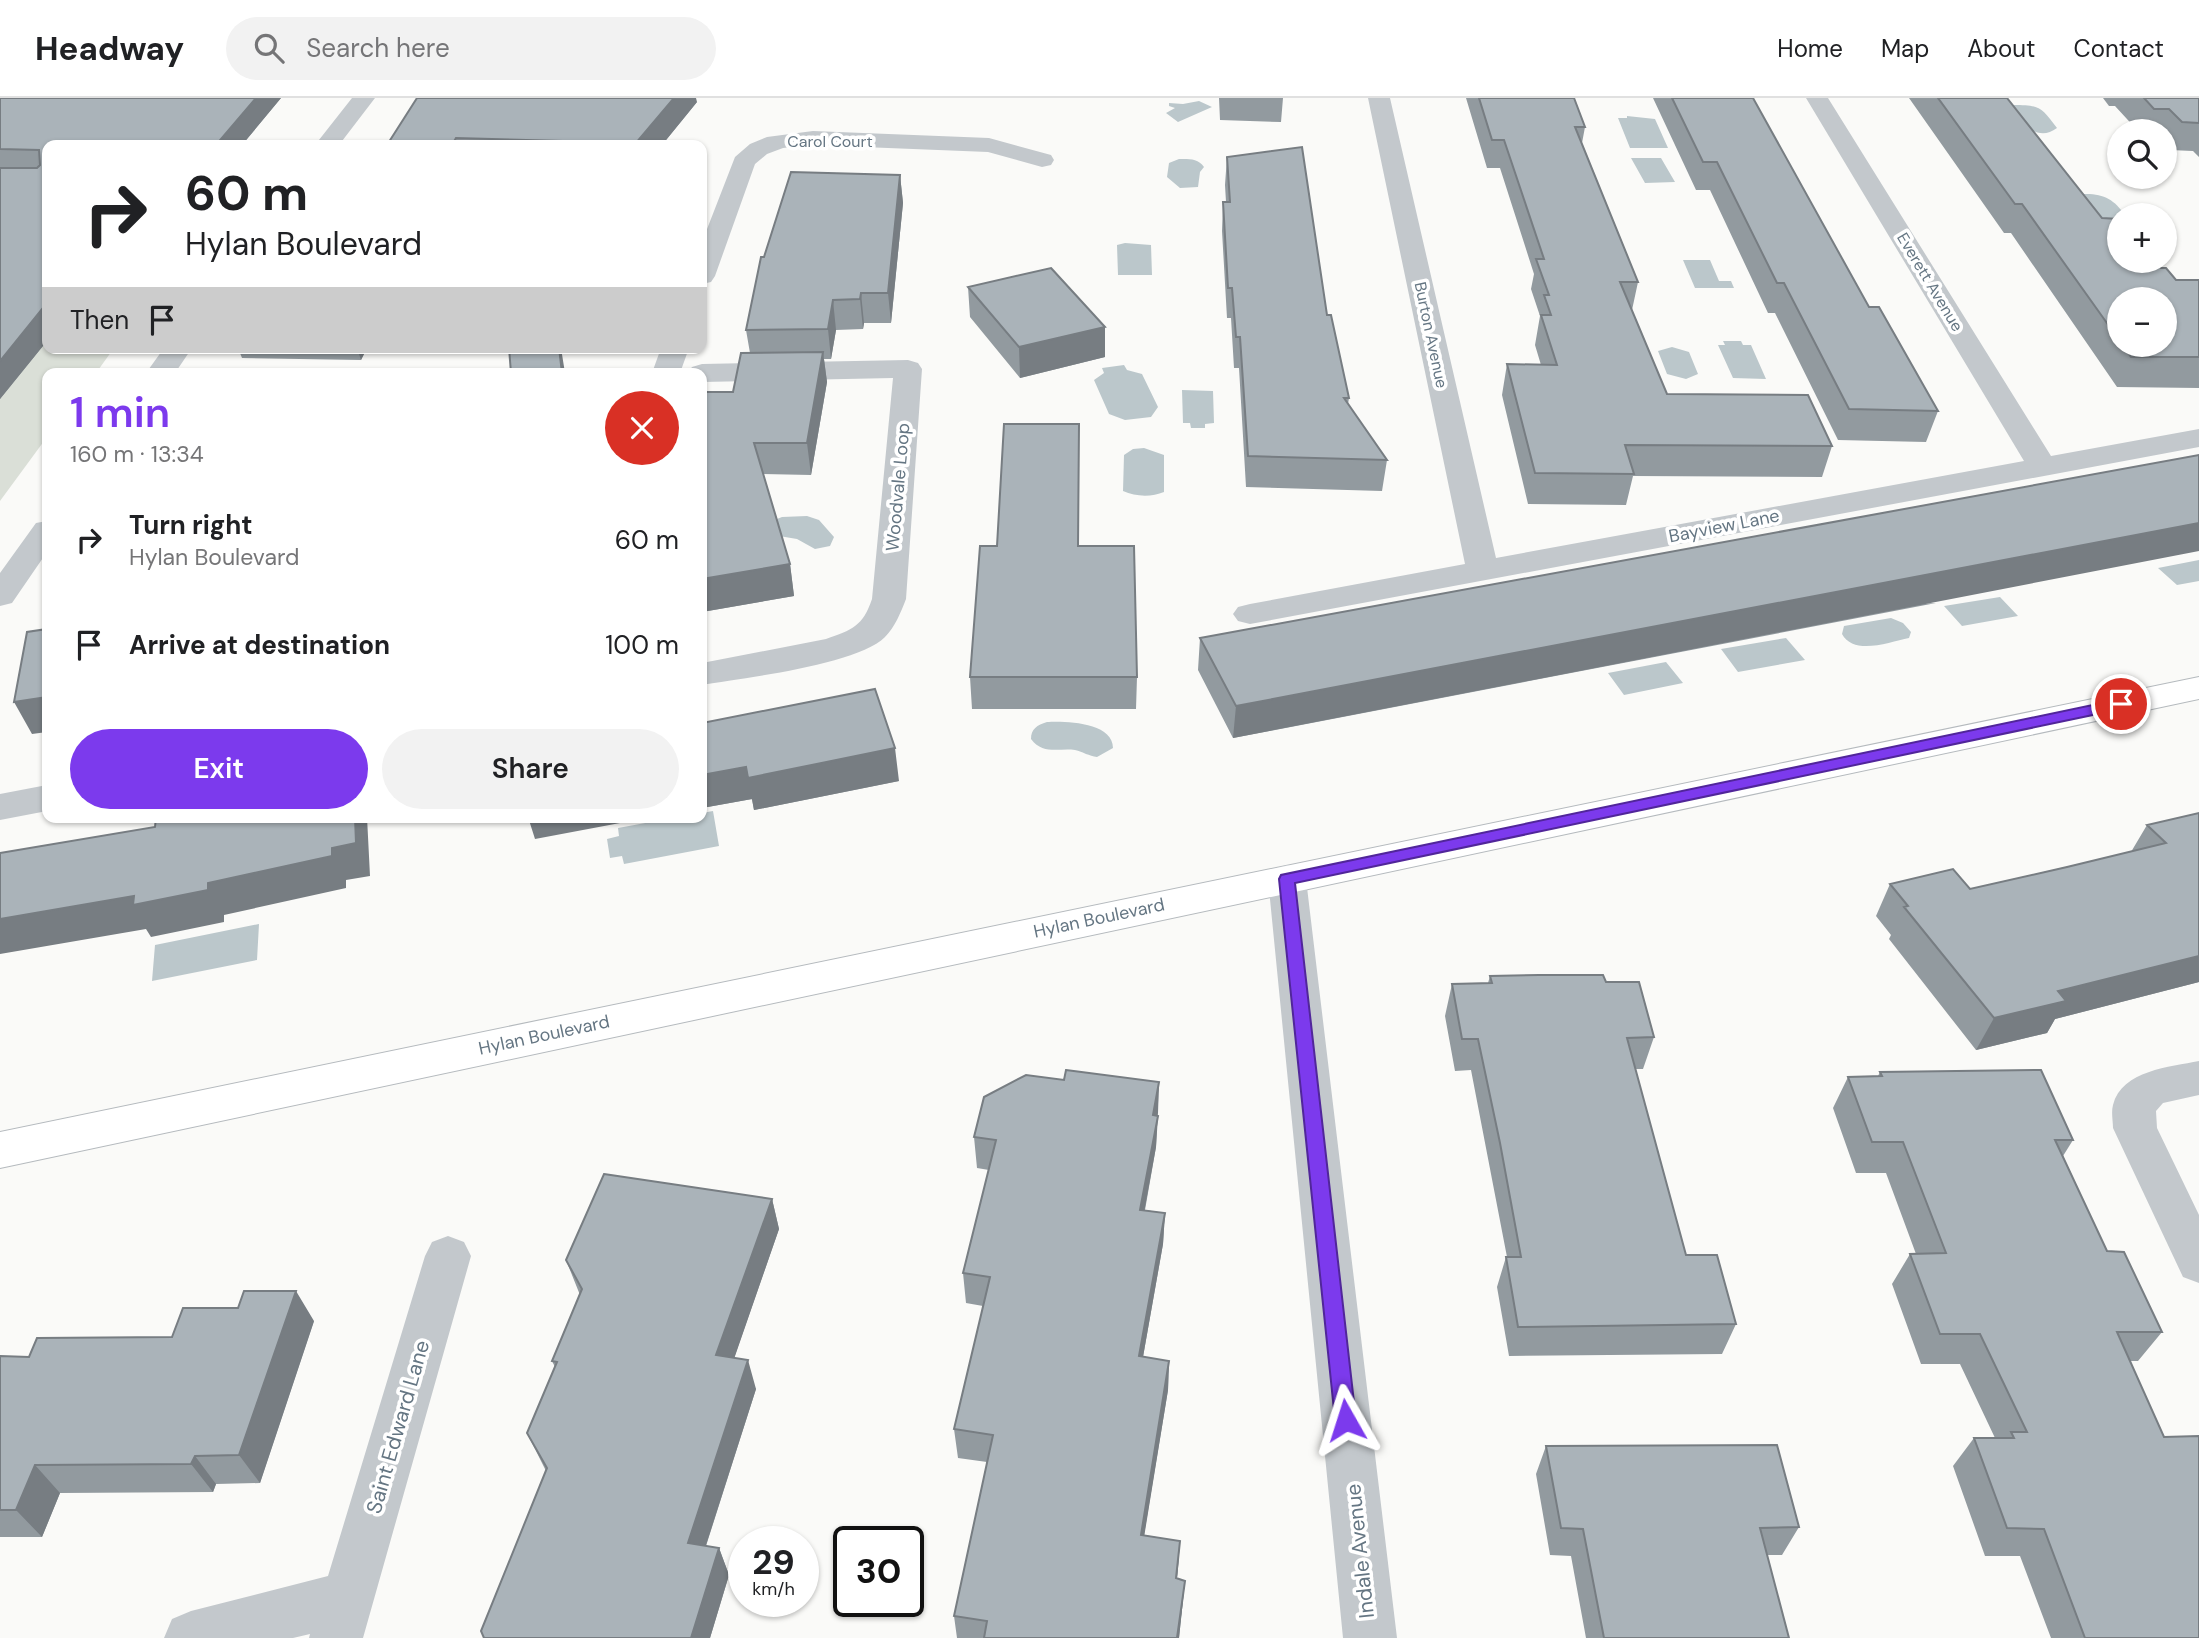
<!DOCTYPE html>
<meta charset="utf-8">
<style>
:root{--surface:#fff;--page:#f2f2f2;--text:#202124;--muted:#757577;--line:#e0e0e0;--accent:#7c3aed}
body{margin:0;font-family:"DM Sans",sans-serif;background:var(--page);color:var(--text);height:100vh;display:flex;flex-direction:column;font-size:26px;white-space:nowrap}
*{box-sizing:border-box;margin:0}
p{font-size:23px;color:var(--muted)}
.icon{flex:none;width:38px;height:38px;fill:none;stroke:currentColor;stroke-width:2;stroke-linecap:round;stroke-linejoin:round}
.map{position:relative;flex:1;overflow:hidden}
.details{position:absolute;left:42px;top:270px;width:665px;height:455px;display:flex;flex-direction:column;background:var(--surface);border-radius:14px;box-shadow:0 2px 5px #0004}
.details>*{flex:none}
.hud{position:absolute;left:42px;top:42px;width:665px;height:214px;border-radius:14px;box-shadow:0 2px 5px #0004;background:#fff;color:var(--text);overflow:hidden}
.fabs{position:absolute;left:2107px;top:21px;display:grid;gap:14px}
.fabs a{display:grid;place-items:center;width:70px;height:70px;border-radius:50%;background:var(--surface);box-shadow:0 2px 5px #0004;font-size:35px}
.speed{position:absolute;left:728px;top:1428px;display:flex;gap:14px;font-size:35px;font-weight:700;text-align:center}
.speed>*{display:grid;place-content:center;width:91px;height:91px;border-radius:50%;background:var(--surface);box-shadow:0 2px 5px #0004;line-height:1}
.speed small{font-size:18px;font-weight:400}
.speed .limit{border:4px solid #111;border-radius:10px;background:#fff;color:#111}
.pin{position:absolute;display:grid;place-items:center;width:60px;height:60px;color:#fff;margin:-30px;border:4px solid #fff;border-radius:50%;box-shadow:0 2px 7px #0007}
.me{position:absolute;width:77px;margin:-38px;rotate:354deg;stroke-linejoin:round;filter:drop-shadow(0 0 5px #0008)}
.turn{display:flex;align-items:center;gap:24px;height:147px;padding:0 28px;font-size:32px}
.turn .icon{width:91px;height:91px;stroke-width:2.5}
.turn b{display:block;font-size:49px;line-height:60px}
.then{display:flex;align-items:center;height:66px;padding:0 28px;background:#0003;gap:14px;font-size:26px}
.round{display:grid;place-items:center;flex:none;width:74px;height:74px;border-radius:37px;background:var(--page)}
.head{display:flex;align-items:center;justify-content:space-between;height:119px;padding:0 28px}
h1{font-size:42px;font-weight:600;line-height:52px;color:var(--accent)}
.button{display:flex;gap:14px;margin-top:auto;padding:14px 28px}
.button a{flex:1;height:80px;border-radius:42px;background:var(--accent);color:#fff;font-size:28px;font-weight:600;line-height:80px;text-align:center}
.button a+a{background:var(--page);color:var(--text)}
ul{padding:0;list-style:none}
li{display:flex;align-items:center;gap:21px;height:105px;padding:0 28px}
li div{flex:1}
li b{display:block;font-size:26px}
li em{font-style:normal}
header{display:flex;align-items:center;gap:42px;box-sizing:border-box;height:98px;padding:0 35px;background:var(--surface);border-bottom:2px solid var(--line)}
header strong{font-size:33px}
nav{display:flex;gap:38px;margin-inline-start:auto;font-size:24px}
.search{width:490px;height:63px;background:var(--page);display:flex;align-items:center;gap:18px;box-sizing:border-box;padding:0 24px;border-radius:38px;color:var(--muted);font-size:26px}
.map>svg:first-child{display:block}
.green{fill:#dadfd7}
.water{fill:#bbc7cb}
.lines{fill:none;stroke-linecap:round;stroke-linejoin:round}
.primary-casing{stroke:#b5babe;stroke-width:2}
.minor{fill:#c3c8cc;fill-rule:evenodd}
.primary{fill:#fff;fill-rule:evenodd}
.wall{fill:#929a9f;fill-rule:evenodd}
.shaded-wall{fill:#777d82}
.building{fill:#aab3b9;stroke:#777d82;stroke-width:2}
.route{fill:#7c3aed;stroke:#51269a;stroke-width:2}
.labels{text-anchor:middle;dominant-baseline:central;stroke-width:7;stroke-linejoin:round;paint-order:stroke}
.far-street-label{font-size:16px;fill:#657683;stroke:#fff}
.street-label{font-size:18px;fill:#657683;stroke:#fff}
.near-street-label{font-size:21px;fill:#657683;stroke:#fff}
</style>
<header>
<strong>Headway</strong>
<div class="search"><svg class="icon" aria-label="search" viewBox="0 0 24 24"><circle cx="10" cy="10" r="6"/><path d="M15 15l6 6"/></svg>Search here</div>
<nav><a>Home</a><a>Map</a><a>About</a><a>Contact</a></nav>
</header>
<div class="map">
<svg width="2199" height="1540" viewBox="0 0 2199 1540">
<rect width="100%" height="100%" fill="#fafaf8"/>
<path class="green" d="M0,198l47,1v51h67l-18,25h-49v64l-47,64z"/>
<path class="water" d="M1199,3l13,6 -34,15 -12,-9 9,-5 -6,-2v-3l14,1z
M2013,7c27,0 28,2 44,23 -20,15 -37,-6 -47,-20z
M1627,18l28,3 13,29h-38l-12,-30h9z
M1631,60h30l14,24 -30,1z
M1179,61c9,0 19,-1 25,8l-4,5 -2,15 -18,1 -13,-11 2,-14z
M2082,96c21,-1 32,5 43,21h-6v13l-11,1z
M1125,145l26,2 1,30h-34l-1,-30z
M1683,162h27l9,21h12l3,7h-39z
M1723,243h18l2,4h8l15,34 -33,-1 -15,-33h7z
M1672,249l17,5 9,22 -12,5 -19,-5 -9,-23z
M1124,267l3,5 15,4 16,33 -7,10 -26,3 -16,-6 -15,-34 10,-7 -2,-5z
M1182,292l31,1 1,32 -9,1v4h-14l-1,-5h-7z
M1144,350l20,7v37c-12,5 -28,5 -41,-1l1,-36 9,-6z
M807,418l12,4 15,17 -4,9 -15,3 -18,-10 -18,-3 -7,-15 10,-4z
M2199,462v21l-22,4 -19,-17z
M2000,499l18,19 -56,10 -18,-20z
M1891,520l12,5 8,9 -2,6c-20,4 -55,18 -67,-4l2,-8z
M1786,540l19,22 -67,12 -17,-23z
M1666,564l17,21 -59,12 -16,-22z
M1047,624c18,-1 66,0 66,26l-16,9c-8,-1 -14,-5 -22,-7 -17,-2 -32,5 -44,-11 0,-10 6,-14 16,-17z
M713,713l6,35 -95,18 -2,-8 -12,2 -3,-19 12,-3 -1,-8 60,-11h24v-4z
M259,826l-2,36 -105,21 3,-36z"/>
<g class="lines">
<g class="primary-casing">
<path id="primary" d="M2199,579v22l-2199,469v-36z"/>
</g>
<path class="minor" d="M352,0h23l-36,47h-24z
M1368,0h22l106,460 528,-97 -218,-363h22l223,358 148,-27v18l-949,177 -12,-3 -5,-7 5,-7 12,-3 215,-40z
M813,33l176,7 62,17 3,5 -3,5 -9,2 -54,-15 -175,-7 -30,3 -16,6 -12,10 -40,112 -4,6 -9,2v-42l33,-85 15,-13 17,-7z
M164,250h28l-17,25h-29z
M661,250h28l-9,25h-28z
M908,262l10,3 4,6 -16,230c-5,13 -11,28 -21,38 -28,28 -142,41 -183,48v-22l124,-24c26,-9 37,-13 46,-40l21,-221 -191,4v-9h-14l4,-6 10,-3z
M47,423v31l-35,51 -12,3v-33l36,-50z
M47,687v26l-47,9v-26z
M1287,767l14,4 5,10 91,759h-54l-75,-759 5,-10z
M2199,963v34l-36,8 -7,8 1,17 42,87v68l-16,-6 -70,-149c0,-7 -2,-16 0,-23 9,-35 57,-38 86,-44z
M448,1138l16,6 7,14 -108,382h-54l1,-4 -17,4h-129l8,-19 19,-8 137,-35 97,-320 7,-14z"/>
<use href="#primary" class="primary"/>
</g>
<path class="wall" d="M0,0h281l-39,47h-195v196l-47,58z
M1219,0h64l-2,24 -61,-2z
M1466,0h108l11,29 -3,16 56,139 -6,28 35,84 165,52 -10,31 -189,-1 -7,29 -98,-1 -26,-109 5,-31 34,1 -6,-20 5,-29 -9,-27 3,-15 -34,-106h-13z
M1653,0h100l116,209 69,104 -12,31 -88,-2 -63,-127h-7l-58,-123h-14z
M1909,0h98l95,120 74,62h23v108l-82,-1 -106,-154h-7zM2119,201l46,46h-46z
M2103,0h96v59l-6,-6 -23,-1 -5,-5v-14h-27l-23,-25h-6z
M697,4l-35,43h-275z
M1227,59l100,158 22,83 -1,6 39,56 -5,31 -136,-4 -7,-119h-5l-3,-50h-4l-5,-87 1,-29h3l-1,-17z
M900,77l3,28 -12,120h-27l-1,6 -27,1 -5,29h-7l3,23 -16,93 -48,-1 27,90 4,32 -92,16v-220h31l17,-39 -4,-23 18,-73z
M968,189l137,70 -85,21 -50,-61z
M238,250h129l-6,12 -119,-2z
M1079,326v122l58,131 -1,32h-164l-2,-32 27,-131z
M1936,505l-703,135 -35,-68 2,-32z
M702,625l197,58 -145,29 -2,-11 -50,9z
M2199,715v169l-144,37 -8,14 -71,17 -87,-111 2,-4 -15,-19 14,-32 80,5 161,-37 16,-27z
M1490,878l116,6 48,55 -11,32h-8l51,186 50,69 -14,30 -213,2 -12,-69 9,-30h1l-16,-83 -20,-104 -16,1 -10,-55 7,-32 36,-1z
M1880,974l193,68 -10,16 44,95 55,81 -24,29h-8l69,277h-148l-31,-82h-35l-32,-90 21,-28h21l-35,-74h-39l-29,-80 18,-30h6l-30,-81h-30l-23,-65 15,-31 30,-1z
M1064,982l95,2 -3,65 -11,63 20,3 -2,31 -20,113 26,4 -1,29 -24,145 36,6 -3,38 8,2 -6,57h-222l-3,-22 33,-154 -29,-4 -4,-29 29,-123 -17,-3 -3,-30 26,-103 -12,-2 -3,-31z
M772,1101l7,30 -45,129 22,31 -50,157 13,2 10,27 -19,63h-226l62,-167 -19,-38 28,-66 -3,-6 28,-66 -14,-35z
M314,1223l-54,162 -44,1 -3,8 -153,1 -18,44h-42v-181l29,1 143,-20z
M1546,1348l253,81 -17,28h-15l22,83h-203l-15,-82 -21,-1 -14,-81z"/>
<path class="shaded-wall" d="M256,0h25l-39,47h-26z
M674,0h22l1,4 -35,43h-25l-1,-2z
M900,77l3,28 -12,120 -3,-30z
M861,195l3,30 -1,6 -3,-30z
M833,202l3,30 -5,29 -3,-30z
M47,205v38l-47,58v-38z
M1105,229v30l-85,21 -1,-31z
M357,250h10l-6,12z
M559,250h2l4,25h-3z
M823,254l4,30 -16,93 -4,-32z
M2199,425v28l-966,187 3,-32z
M790,466l4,32 -92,16v-33z
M47,599v35l-15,2 -18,-32z
M895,650l4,33 -145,29 -6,-32z
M746,669l6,32 -50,9v-33z
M355,719h12l3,59 -24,4v8l-122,27v7l-73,15 -5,-8 -146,25v-35l208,-36 124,-35z
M528,719h124l-117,22z
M2199,858v26l-144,37 -8,14 -71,17 18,-32 64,-27z
M1159,984l-1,31 -6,33 1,-31z
M1158,1018l-2,31 -17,93 1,-30z
M772,1101l7,30 -54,156 -9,-30z
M1165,1115l-2,31 -25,141 1,-29z
M296,1193l18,30 -54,162 -21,-28z
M748,1262l8,29 -58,181 -10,-27z
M1169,1263l-1,29 -28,172 1,-27z
M195,1358l21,28 -3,8 -22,-28z
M35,1367l25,28 -18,44 -26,-27z
M1180,1443l-2,27 -4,37 2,-27z
M719,1450l10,27 -19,63h-19z
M1185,1483l-6,57h-2z"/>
<path class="building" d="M0,0h256l-40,47h-169v158l-47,58v-193h37l3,-3 -1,-15 -39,-1z
M417,0h257l-38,45 -180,-5 -4,7h-65z
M1479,0h95l11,29h-10l63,155h-18l47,112 141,1 24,51 -207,-1 9,29 -99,-1 -28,-109 50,1 -16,-50h10l-7,-20h5l-13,-36h8l-40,-119h-12z
M1672,0h81l116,209h10l59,104 -89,-2 -65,-126h-7l-60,-121h-14z
M1938,0h69l95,120 17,1v42h36l6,7h5l10,12h23v77h-68l-9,-12h43v-46h-46v41l-97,-136h-7z
M2144,0h55v25l-17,-1 -13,-13h-15z
M1302,49l25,168h4l18,83h-5l43,62 -139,-4 -8,-119h-4l-4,-49h-4l-5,-86h7l-3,-45z
M791,74l109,3 -12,118h-27l-1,6 -27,1 -5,29 -82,1 15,-73h3z
M1051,170l54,59 -86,20 -51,-60z
M509,250h50l3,25h-51z
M823,254l-16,91h-53l36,121 -88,15v-187h31l8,-39z
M1004,326h75l-1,122h56l3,131h-167l10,-131h17z
M2199,357v68l-963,183 -36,-68z
M47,531v68l-33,5 13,-70z
M875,591l20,59 -147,30 -2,-11 -44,8v-52z
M2199,715v143l-141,35 8,10 -72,17 -90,-111 4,-1 -18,-22 63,-15 17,20 97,-22 99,-24 -19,-18z
M156,719h199l1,26 -24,5v8l-124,27v7l-75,15 1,-9 -134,23v-66l155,-26z
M1539,877h64l3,7h33l15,55 -27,1 59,217h31l19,69 -218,3 -12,-70h15l-21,-114 -22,-104h-16l-10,-55 40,-1 -2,-7z
M1066,972l93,12 -6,33 5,1 -18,94 25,3 -26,143 30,5 -28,174 39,6 -4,37 9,3 -8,57h-193l3,-17 -33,-5 39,-181 -39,-6 36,-152 -27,-4 33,-133 -22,-3 10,-40 42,-22 38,5z
M2041,972l32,70h-18l52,111 17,1 38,80h-45l47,105 35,-1v202h-114l-41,-109 -37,-1 -33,-90h40l-3,-6h16l-47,-98h-40l-30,-80 36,-1 -43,-111h-31l-24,-65 34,-1 -2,-4z
M604,1076l168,25 -56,156 32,5 -60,183 31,5 -28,90h-207l-3,-7 66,-163 -20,-35 30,-71 -5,-1 30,-72 -16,-29z
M244,1193h52l-57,164 -44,1 -4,8 -156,1 -19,45h-16v-154l29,1 8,-19 135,-1 11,-29h55z
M1777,1347l22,82 -39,1 29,110h-185l-21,-109 -22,-1 -15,-82z"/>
<path class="route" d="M2121,601l7,5 -2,4 -831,175 61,537 -3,7 -7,3 -8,-3 -3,-7 -56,-541 2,-4z"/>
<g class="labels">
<g class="far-street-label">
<text x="830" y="43">Carol Court</text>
<text transform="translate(1930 184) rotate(59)">Everett Avenue</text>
<text transform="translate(1431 237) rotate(78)">Burton Avenue</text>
</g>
<g class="street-label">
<text transform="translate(898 389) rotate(-85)">Woodvale Loop</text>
<text transform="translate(1724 428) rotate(-11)">Bayview Lane</text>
<text transform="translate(1099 820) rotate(-12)">Hylan Boulevard</text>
<text transform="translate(544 937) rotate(-12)">Hylan Boulevard</text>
</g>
<g class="near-street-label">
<text transform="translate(398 1329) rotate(-74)">Saint Edward Lane</text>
<text transform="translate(1360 1453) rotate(-96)">Indale Avenue</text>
</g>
</g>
</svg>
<div class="fabs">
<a><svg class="icon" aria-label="search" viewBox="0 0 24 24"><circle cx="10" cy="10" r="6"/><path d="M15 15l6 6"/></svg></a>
<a>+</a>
<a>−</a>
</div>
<div class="speed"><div>29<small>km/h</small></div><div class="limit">30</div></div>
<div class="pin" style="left:2121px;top:606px;background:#d93025"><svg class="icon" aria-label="arrive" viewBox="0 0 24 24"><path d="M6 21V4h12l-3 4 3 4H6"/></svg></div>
<svg class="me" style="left:1346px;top:1322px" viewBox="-20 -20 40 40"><path d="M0-17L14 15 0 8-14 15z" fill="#7c3aed" stroke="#fff" stroke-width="4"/></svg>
<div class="hud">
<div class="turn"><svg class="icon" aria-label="right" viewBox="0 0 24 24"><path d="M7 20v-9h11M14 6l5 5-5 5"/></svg><div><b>60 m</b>Hylan Boulevard</div></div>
<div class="then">Then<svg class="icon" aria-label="arrive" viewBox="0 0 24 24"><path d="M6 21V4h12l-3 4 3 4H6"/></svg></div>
</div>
<section class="details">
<div class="head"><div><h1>1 min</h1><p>160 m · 13:34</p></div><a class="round" style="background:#d93025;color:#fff"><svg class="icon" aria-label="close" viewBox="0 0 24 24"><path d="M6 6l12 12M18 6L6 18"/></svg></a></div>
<ul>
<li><svg class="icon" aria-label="right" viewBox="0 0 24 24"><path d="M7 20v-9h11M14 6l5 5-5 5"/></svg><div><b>Turn right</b><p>Hylan Boulevard</p></div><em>60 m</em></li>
<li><svg class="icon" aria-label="arrive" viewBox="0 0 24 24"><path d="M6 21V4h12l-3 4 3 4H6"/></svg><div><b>Arrive at destination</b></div><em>100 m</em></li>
</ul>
<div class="button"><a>Exit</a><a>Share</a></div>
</section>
</div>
